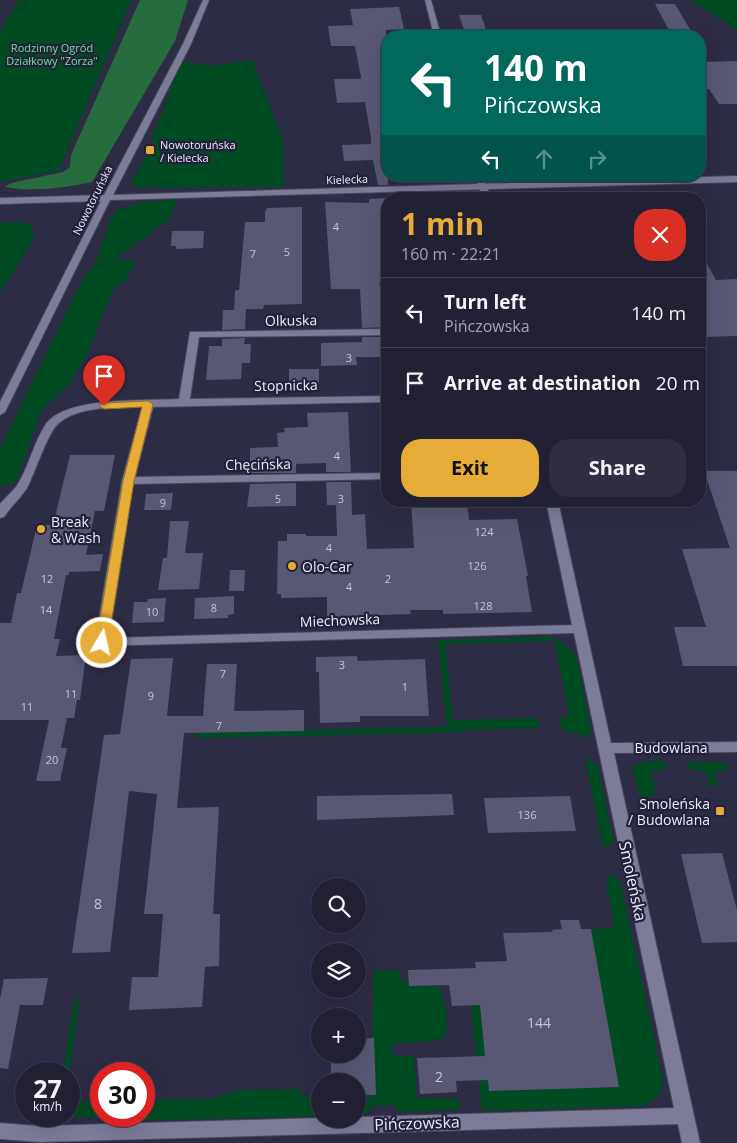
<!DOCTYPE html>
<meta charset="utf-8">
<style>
:root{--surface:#222134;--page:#2e2e40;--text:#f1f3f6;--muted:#a2a3ac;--line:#3f3e4f;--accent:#e7ac37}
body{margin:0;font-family:"Open Sans",sans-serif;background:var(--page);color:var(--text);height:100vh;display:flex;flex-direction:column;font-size:19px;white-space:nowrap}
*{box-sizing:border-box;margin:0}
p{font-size:16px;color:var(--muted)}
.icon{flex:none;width:28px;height:28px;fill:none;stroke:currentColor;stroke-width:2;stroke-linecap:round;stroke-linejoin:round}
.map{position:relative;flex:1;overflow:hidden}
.panel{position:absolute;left:381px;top:192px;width:325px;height:315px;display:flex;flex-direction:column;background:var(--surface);border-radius:20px;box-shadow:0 5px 20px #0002,0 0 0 1px var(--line)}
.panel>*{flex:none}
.banner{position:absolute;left:381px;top:30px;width:325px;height:152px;border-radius:20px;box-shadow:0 5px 20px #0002,0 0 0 1px var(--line);background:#00695c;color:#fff;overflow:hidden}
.buttons{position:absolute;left:311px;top:878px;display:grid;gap:10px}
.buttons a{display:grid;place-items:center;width:55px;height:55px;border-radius:50%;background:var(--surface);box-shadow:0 5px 20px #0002,0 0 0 1px var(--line);font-size:25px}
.speed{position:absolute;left:15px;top:1062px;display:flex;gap:10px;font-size:25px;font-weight:700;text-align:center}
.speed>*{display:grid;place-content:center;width:65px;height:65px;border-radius:50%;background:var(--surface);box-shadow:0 5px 20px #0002,0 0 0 1px var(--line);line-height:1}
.speed small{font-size:12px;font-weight:400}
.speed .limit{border:8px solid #d22;background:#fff;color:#111}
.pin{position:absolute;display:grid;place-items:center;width:42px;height:42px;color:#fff;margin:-51px -21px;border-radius:50% 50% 50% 0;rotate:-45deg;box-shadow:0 0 5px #0007}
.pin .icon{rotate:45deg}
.me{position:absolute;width:55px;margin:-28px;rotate:9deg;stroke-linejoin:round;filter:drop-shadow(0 0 4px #0008)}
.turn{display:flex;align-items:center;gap:18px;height:105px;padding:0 20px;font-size:22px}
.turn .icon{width:65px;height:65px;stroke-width:2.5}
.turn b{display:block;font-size:35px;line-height:42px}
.lanes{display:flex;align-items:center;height:48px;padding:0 20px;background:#0003;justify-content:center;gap:25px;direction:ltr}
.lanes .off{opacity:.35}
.round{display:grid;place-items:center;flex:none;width:52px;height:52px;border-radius:20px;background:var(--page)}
.head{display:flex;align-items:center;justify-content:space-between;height:85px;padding:0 20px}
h1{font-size:30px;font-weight:700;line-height:38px;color:var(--accent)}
.primary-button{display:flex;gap:10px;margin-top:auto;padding:10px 20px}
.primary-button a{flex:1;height:58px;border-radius:20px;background:var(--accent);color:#111;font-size:20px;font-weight:700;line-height:58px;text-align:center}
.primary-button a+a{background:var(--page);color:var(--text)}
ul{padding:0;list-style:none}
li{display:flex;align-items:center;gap:15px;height:70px;padding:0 20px;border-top:1px solid var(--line)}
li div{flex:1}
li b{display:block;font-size:19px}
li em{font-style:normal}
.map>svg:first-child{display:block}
.green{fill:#004c22}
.forest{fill:#266c3d}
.building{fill:#585874}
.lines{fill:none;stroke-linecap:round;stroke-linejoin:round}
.street-casing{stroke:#49475d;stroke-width:2}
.secondary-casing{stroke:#49475d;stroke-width:2}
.street{fill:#7c7c99;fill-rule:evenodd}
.secondary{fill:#7c7c99;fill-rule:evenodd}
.route{fill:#e7ac37;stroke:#967024}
.poi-dot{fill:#e7ac37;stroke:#24223a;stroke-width:2}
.labels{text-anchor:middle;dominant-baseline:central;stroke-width:4.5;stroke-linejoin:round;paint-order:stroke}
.far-park-label{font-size:11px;fill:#6be28f;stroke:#24223a}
.far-poi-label{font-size:11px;fill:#eaeafb;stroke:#24223a;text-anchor:start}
.far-street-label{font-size:11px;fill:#eaeafb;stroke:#24223a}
.number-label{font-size:11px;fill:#c6c6d9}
.street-label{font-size:14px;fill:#eaeafb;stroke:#24223a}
.poi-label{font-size:14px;fill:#eaeafb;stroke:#24223a;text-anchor:start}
.near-number-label{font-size:14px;fill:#c6c6d9}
.near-street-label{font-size:16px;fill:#eaeafb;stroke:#24223a}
</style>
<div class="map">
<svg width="737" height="1143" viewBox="0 0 737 1143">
<rect width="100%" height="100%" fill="#2d2c45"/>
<path class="green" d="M19,0h112l-72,170 -59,12v-150z
M690,0h47v30z
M252,60l31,80 1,47 -123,1 -16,-2 -5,2 -7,-4 -2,-4 7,-8 15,-29 -1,-6 13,-30 13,-46 33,5z
M177,199l-11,25 -12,4 -6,9c-14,3 -15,13 -29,17l-2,5 19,2 -11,21 -9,4 -10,20 -18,47 -17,29 -29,28 -26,72 -16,4v-37l3,-6 79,-162 14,-18 15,-44 7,-10 27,-7z
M20,222l12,4 2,13 -34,54v-70z
M552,637l17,11 8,10 15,75 -11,6 -1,-6c-14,0 -19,-1 -22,-16h12l-16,-76 -109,3 8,76 84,-2 2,10 -75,2 -3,2 -256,6 -8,-1 -3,-4 253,-6 -9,-87z
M585,758l12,6 17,79 -11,5z
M648,761h15l4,5 -4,4 -12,1 5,23 -15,6 -9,-32 6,-4z
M687,762h38l3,5 -5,4h-9l4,15 -9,-1 -4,-14 -13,-1z
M608,873l10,7 4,8 41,192c-1,14 -7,20 -20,26l-161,5 -11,-105 9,-1 9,86 130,-4 -28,-158 24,-1 -9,-46h3z
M400,970l1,11h7l1,5h28c10,15 11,32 8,50l-8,5 -44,2v13h21l3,42h41l2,12 -60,2 -4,-2v-5l-24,1 -5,8 -9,1v-20h17l-3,-88 2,-4 -1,-32z
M80,995l-11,80 -6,-1 10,-69z
M302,1089l-1,7h19v20l-195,5 -15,-4 -45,1 -1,-2h5v-14l32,-1v15h43v-16l67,-1 20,-7 11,-2z"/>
<path class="forest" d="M140,0h48l-13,41 -83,141c-27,6 -60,10 -87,5l6,-4 52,-11 7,-5 1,-12z"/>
<path class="building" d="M655,4h20l19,32h-22z
M399,7l5,22 -18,1 2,155h-10l-5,-25 -29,1 -2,-16 29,-1v-6l-6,-36 -28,1 -3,-24h27v-2l-6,-31h-24l-3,-20 25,-1 -3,-16z
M459,15h22l7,20h-22z
M737,61v43h-18l-10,-15h-9v-27z
M388,198v84h-9l5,31h4v14l-26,1 -2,-39h-29l-6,-87 44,1v-4z
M302,207v97l-38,1 -1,4h-17l-1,20 -23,1 1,-20h14h-3l1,-20h4l6,-68h20v-11l2,-3z
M172,231h32l-1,17 -27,1v-3h-5z
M700,251l16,29 21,-1v57l-37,1z
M362,337h26v20h-32l1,8 -36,1v-23l41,-1z
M245,338l-1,6h7l-1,19h-8l-1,16 -35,1 3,-34h13v-7z
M289,369h30v16h-30z
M348,412l3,60h-25v-9l-30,1v9h-46v-25l28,-1 -1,-14 8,-1 -1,-4 24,-1 -1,-14z
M70,455h45l-11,56h-9l-9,44 17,-1 -3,17 -31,1v3h-3l-12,64h6l-4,17 30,-1 -6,45h-3l-3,18h-7l-6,30h6l-7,33h-24l13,-61h-49v-97h11l6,-30h4l16,-68h16z
M704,471h33v195h-54l-9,-39h32l-24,-78 48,-1z
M326,482h25l1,33 13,-1 2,35 47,-1 -3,-47 56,2 2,17 48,-1 11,57h-2l6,36 -89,2v-4h-33l1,4 -84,3v-20l-46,1v-4h-4l1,-53h9v-7h19v2h31l-1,-31h-9z
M296,483v23l-49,1 3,-23z
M173,493l-2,17h-27l2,-16z
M170,521h19l-4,32h18l-4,36 -41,1 5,-32h4z
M230,570h15l-1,21h-15z
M234,596v18l-6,1v3l-34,1 1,-21z
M166,598l-2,24 -32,1 2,-21h13l1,-3z
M357,656l1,5 67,-2 4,57h-69v6l-40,1 -1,-51h-3v-15z
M173,658l-6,58h36l4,-52h30l-3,47 70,-1v21l-120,2 -7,75 42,-1 -6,107h7l-1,52 -14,1 -3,40 -73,3 3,-33h26l5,-63h-19l13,-120 -28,-3 -19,161 -38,1 32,-218 16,-1 11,-75z
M452,794l2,21 -137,5v-24z
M570,796l6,35 -88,2 -4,-35z
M722,853l15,57v32l-35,1 -21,-89z
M560,920h19l2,9h10l28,158 -130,4 -1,-11 -32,1 1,11 -37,2 -3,-36 68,-2 -5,-51 -28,1 -3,-21 -40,1 -1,-16 68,-2 -1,-6 32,-1 -4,-28 50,-1 -1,-2 10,-1z
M48,978l-5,27h-23l-12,64 -8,-1v-69l4,-20z
M374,1038l2,57h-18v-14h-27v-27h27v-15z"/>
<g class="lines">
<g class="street-casing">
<path id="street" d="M425,0h6l10,36h-7z
M474,176h8l10,23h-8z
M388,329v6l-189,2 -9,62 198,-3v6l-235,5 -18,70 253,-4v6l-255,5 -24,154 463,-13 -26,-124h12l53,242 126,-1v10l-123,1 86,390h-18l-4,-19 -639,18 -39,-3v-16l39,3 281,-8 38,1v-2l316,-9 -100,-475 -477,13 -2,-3 27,-162 20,-74c-25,0 -68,-1 -86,19 -9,10 -21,46 -28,60 -6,11 -17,20 -24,31l-4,1v-14c5,-6 11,-11 16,-17 13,-19 17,-44 30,-63 20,-28 101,-23 133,-25l11,-67z"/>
</g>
<g class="secondary-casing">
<path id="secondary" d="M203,0h6l-18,44 -78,151 624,-19v6l-627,18 -105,212 -5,3v-13l101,-201 -101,3v-6l104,-3 79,-151z"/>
</g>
<use href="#street" class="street"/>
<use href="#secondary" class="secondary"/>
</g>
<path class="route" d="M148,401l5,3 -19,77 -26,162 -6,4 -6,-4 27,-162 19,-74 -38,2 -5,-3 5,-3z"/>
<g class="poi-dot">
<rect x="145" y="145" width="10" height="10" rx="2.5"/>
<circle cx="41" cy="529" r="5"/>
<circle cx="292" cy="566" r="5"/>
<rect x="715" y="806" width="10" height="10" rx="2.5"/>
</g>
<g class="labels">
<g class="far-park-label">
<text x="52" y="47">Rodzinny Ogród<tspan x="52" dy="13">Działkowy "Zorza"</tspan></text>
</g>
<g class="far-poi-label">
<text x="160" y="144">Nowotoruńska<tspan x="160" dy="13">/ Kielecka</tspan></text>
</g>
<g class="far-street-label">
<text transform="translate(347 179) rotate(-2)">Kielecka</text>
<text transform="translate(92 200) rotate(-64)">Nowotoruńska</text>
</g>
<g class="number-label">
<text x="336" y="226">4</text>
<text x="287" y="251">5</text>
<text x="253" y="253">7</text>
<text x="349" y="357">3</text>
<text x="337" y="455">4</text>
<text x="278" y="498">5</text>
<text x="341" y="498">3</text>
<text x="163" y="502">9</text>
<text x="484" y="531">124</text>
<text x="329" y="547">4</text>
<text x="477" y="565">126</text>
<text x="47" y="578">12</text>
<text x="388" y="578">2</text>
<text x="349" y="586">4</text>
<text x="483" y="605">128</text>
<text x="214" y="607">8</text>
<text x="46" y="609">14</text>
<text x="152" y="611">10</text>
<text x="342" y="664">3</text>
<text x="223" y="673">7</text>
<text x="405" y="686">1</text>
<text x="71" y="693">11</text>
<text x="151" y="695">9</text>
<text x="27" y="706">11</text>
<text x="219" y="725">7</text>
<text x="52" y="759">20</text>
<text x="527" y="814">136</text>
</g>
<g class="street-label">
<text transform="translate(291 320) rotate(-1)">Olkuska</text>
<text transform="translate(286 385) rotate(-1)">Stopnicka</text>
<text transform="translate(258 464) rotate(-1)">Chęcińska</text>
<text transform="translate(340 620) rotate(-2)">Miechowska</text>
<text x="671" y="747">Budowlana</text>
</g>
<g class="poi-label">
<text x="51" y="521">Break<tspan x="51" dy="16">&amp; Wash</tspan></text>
<text x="302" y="566">Olo-Car</text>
<text x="710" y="803" text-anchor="end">Smoleńska<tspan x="710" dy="16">/ Budowlana</tspan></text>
</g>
<g class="near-number-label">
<text x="98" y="903">8</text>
<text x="539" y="1022">144</text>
<text x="439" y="1076">2</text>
</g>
<g class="near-street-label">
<text transform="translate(633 881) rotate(78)">Smoleńska</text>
<text transform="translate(417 1123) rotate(-2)">Pińczowska</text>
</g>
</g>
</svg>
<div class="buttons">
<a><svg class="icon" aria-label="search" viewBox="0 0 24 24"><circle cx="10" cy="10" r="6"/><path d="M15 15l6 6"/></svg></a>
<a><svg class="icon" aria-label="layers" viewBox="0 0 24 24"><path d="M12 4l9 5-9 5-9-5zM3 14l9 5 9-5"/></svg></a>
<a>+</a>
<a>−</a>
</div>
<div class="speed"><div>27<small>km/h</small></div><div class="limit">30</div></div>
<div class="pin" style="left:104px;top:406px;background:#d93025"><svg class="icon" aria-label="arrive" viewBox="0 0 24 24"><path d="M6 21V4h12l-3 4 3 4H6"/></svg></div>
<svg class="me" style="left:102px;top:643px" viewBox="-20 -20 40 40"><circle r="17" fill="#e7ac37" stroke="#fff" stroke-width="3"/><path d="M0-11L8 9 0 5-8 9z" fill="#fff"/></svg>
<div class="banner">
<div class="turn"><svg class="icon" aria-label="left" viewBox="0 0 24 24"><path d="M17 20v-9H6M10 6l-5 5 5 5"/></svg><div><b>140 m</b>Pińczowska</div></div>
<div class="lanes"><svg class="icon" aria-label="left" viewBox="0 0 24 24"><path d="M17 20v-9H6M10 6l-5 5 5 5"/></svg><svg class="icon off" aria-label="ahead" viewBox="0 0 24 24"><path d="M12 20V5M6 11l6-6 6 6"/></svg><svg class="icon off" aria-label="right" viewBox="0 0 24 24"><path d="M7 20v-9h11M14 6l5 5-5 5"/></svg></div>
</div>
<section class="panel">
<div class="head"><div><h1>1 min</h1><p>160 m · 22:21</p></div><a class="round" style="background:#d93025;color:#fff"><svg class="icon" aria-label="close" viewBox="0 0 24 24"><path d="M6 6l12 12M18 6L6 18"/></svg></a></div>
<ul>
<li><svg class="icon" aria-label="left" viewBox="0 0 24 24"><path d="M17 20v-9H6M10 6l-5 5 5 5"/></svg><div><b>Turn left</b><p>Pińczowska</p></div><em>140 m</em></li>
<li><svg class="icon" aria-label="arrive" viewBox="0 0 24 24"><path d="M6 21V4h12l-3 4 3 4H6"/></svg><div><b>Arrive at destination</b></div><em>20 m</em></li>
</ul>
<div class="primary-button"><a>Exit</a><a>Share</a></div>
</section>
</div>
